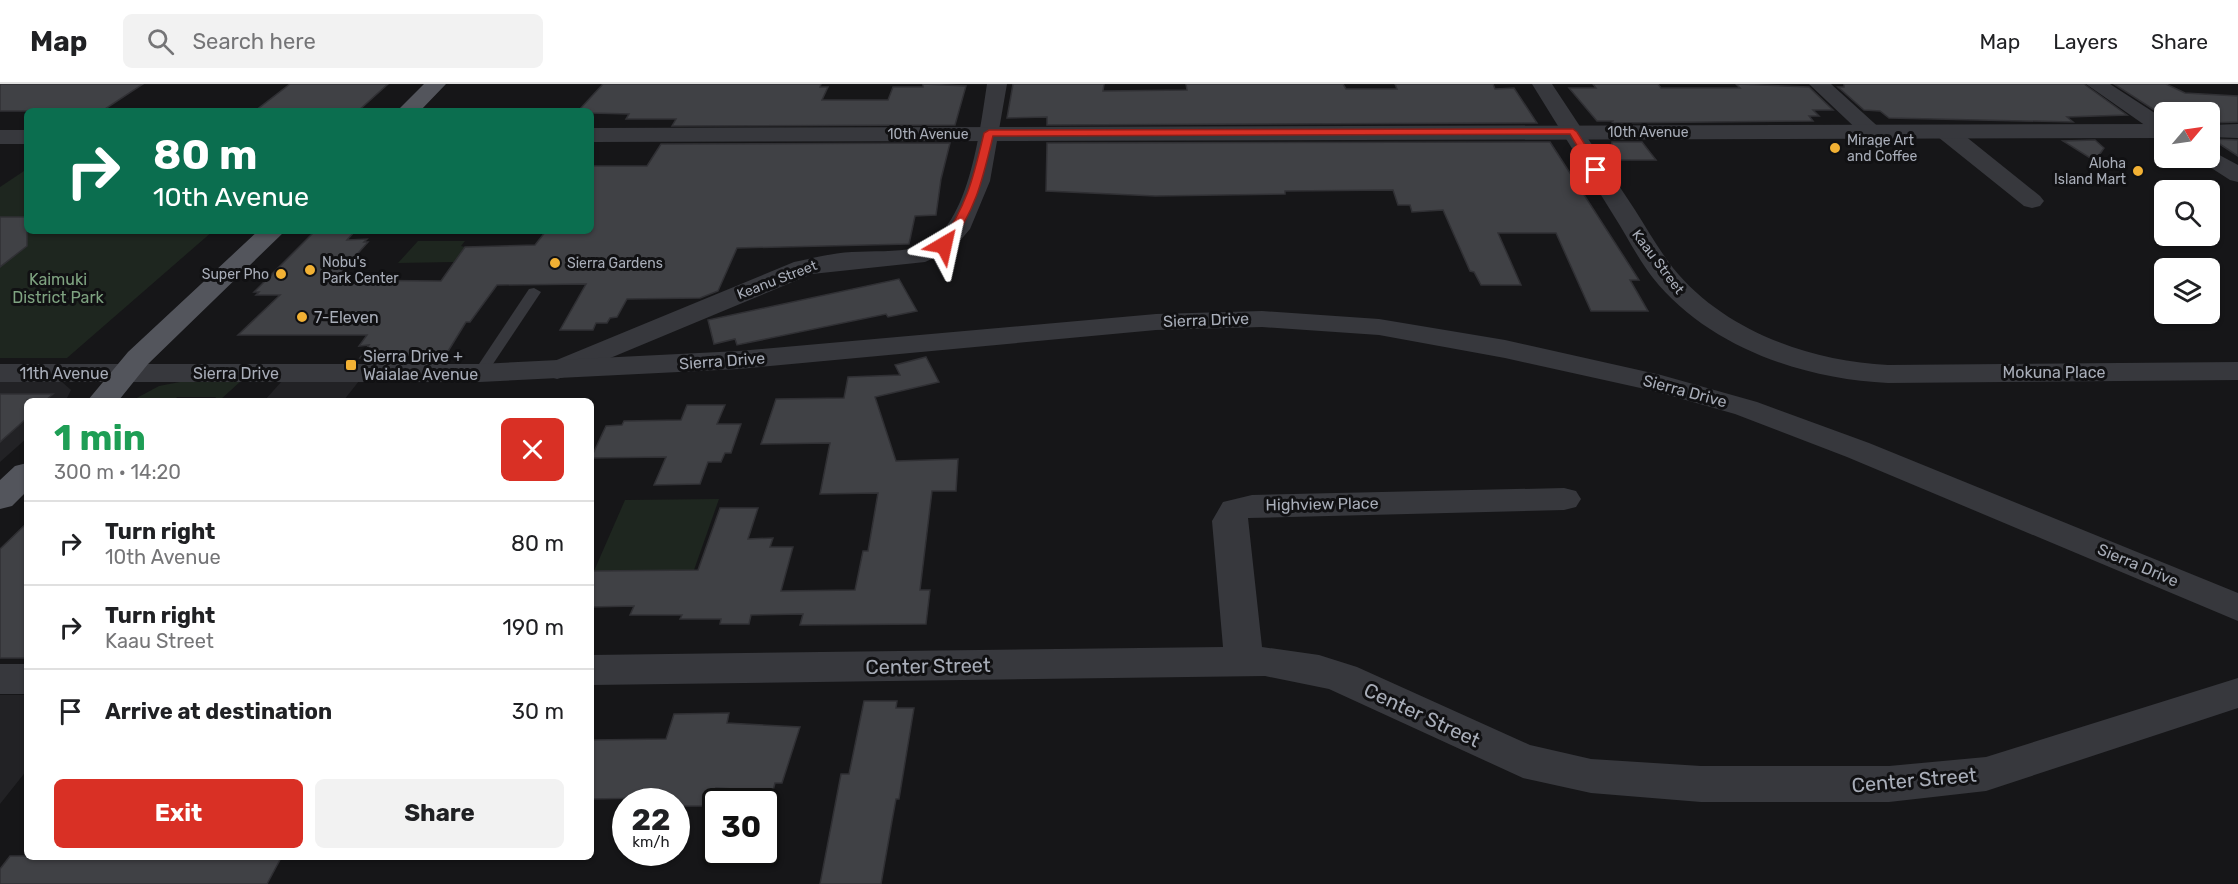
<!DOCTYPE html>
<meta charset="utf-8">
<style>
:root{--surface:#fff;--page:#f2f2f2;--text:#202124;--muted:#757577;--line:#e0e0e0;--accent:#d93025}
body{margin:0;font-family:Rubik,sans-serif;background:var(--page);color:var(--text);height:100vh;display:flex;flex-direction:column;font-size:22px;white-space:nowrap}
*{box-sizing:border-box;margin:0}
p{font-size:20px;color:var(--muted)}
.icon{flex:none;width:33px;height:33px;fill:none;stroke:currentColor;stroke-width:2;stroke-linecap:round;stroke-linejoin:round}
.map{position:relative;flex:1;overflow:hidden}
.sheet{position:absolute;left:24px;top:314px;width:570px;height:462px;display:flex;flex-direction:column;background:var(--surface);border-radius:9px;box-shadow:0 2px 4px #0004}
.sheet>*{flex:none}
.hud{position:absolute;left:24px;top:24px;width:570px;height:126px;border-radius:9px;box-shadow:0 2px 4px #0004;background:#0b6e4f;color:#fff;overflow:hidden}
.needle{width:39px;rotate:61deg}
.fabs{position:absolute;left:2154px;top:18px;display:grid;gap:12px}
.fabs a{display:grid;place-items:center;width:66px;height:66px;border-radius:9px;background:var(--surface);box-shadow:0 2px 4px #0004;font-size:30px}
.speed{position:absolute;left:612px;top:704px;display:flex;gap:12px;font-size:30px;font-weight:700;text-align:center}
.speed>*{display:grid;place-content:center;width:78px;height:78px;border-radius:50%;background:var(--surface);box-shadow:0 2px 4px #0004;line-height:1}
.speed small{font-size:15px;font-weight:400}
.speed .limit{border:3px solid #111;border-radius:9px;background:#fff;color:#111}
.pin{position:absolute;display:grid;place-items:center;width:51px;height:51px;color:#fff;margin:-26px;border-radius:12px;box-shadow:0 3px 9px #0006}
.me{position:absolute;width:66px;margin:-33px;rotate:36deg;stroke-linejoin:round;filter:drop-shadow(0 0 4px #0008)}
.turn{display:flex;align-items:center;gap:21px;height:126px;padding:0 30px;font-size:27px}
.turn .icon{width:78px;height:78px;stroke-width:2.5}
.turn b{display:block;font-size:42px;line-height:51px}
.round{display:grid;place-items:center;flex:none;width:63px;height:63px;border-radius:9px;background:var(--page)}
.summary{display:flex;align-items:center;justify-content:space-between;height:102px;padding:0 30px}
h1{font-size:36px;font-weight:700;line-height:45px;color:#1e9e55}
.action{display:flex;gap:12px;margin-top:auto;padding:12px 30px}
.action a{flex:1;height:69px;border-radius:9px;background:var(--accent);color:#fff;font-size:24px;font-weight:700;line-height:69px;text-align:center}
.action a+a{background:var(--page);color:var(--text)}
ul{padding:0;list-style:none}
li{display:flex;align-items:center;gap:18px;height:84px;padding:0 30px;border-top:2px solid var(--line)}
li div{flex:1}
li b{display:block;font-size:22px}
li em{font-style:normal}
header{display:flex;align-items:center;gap:36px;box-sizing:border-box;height:84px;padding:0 30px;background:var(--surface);border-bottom:2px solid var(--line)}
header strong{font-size:28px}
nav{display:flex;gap:33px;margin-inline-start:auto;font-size:21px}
.search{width:420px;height:54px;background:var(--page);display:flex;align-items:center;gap:15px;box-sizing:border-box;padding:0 21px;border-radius:9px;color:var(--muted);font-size:22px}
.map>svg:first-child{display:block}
.built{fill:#222225}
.green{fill:#1e261f}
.building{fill:#404145;stroke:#303034;stroke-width:1.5}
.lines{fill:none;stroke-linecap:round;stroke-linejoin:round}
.service{fill:#37383d;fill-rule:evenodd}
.minor{fill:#37383d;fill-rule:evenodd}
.tertiary{fill:#37383d;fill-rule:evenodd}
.primary{fill:#53555c;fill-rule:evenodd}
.route{fill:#d93025;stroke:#8d1f18;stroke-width:1.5}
.poi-dot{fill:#f2b134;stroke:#111113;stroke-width:2}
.labels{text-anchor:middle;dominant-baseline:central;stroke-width:6;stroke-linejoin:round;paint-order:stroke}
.far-street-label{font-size:14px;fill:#a8adb8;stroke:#111113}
.far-poi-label{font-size:14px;fill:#a8adb8;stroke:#111113;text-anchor:start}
.park-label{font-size:16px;fill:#7fa381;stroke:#111113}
.poi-label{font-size:16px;fill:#a8adb8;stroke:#111113;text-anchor:start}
.street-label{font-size:16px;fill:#a8adb8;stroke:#111113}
.near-street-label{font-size:20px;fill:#a8adb8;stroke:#111113}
</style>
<header>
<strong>Map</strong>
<div class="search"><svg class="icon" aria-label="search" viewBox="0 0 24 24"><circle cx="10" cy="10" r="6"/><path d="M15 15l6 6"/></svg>Search here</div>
<nav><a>Map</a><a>Layers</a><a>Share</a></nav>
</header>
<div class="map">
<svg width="2238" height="800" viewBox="0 0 2238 800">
<rect width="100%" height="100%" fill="#161618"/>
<path class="built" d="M0,296l62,2 9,8 -5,10h-39v38l-27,24z
M282,297h77l-15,19h-79z
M0,611h27v75l-27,34z"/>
<path class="green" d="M27,85v62h186l-146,127h-67v-171z
M418,157h47l-4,5 4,1 -11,15 -56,1z
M185,297h56l-21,19h-6l2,-3h-39l-3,3h-41l26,-14z
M719,415l-25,71 -100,1 31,-71z"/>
<path class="building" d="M0,0h143l-41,27h-102z
M290,0h98l-30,27h-103z
M603,0h218l-1,3h8l-6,13h66l5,-13h30v-3l43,2 -11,39 -283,1 4,-7h-50l3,-5 -38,-1 -12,-3z
M1013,0h91l-1,7 84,-1 -1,-6h157l3,5h51l-2,-5h98l2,5 19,-1 23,35 -490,2v-8l-40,1z
M1593,0h65l3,4h79l-4,-4 73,3 24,23h-20l6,6h-10l4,5 -201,2 1,-2h-16l-28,-33h27z
M1844,0h240l43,31 -60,2 6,5 -184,-4 -9,-7 -16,-1 -26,-23h6z
M2114,0h52l19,9 53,3v26l-28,1v-11h-46l-2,3z
M2212,55l26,1v16z
M2095,56l9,8 -9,13 -32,-20z
M1550,58l89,138h-9l18,31h-57l-35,-78h-58l23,52h-40l-7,-13 -4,-1 -27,-61 -31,2 -2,-7h-12l-5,-15 -108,1v3l-130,2 -109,-5 1,-48z
M1612,58h30l14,18h-45z
M950,59l-9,36 -5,36 -21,1 -6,28 -172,4 -19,43 -18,7 -73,1 -10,18 -7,1 -3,5h-11l-3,7h-33l26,-46 -89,1 -27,37h-4l-19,31 -87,5 9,-13 -10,1 8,-11h-129l42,-40h-24l3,-3h-5l61,-61h40l-8,9 20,-1 -3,3h4l-34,38 107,1 24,-34 70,-2 11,-14h45v-65h56l14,-22z
M0,133h27v29l-27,21z
M899,195l18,32 -29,6 -2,-3 -149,31 -2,-6 -21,5 -6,-24z
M926,273l13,25 -64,15 21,64 62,-2 -2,32h-24l-12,99h10l-4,34 -126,1 3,-11 -52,1 -2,9h-29l1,-5h-41l2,-4h-52l4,-9 -43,1v-36l107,-1 22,-62h38l-10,31 25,-1 -3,9h23l-12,44 74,-1 8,-39h5l10,-58 -58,1 10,-51 -69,1 15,-45 68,-1 4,-21 52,-2 -5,-10z
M0,310h53l-7,6h-19v18l-27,24z
M687,321h38l-8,19h24l-10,29h-6l-4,9h-13l-8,22 -46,1 12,-28 -75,1 15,-32 16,-1 2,-4 57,-1z
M27,439v135h-27v-109z
M864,617h33l-1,7h18l-15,91h-3l-4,22 -11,63h-61l21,-110h8z
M729,629l-2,10 73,4 -18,56h-7l-2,8 -57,-3v18h-40v-5h-30l1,-3 -56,1v-59l75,-1 8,-25z
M10,772h272l-15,28h-267v-15z"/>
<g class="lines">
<path class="service" d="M534,204l7,4 -56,84h-10l-2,-3 56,-84z"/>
<path class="minor" d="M987,0h20l-17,97 -20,48 -18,21 -27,12 -113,12 -245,102 -10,3 -10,-3 -5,-6 5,-6 247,-102c19,-4 38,-9 58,-10 21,-1 43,0 64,-4 53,-12 64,-120 71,-164z
M1532,0h20c28,42 55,84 83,126 12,19 24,40 38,58 51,63 137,93 215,97l350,-3v18l-350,3c-85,-4 -180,-36 -235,-105 -15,-19 -26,-42 -39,-62 -27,-44 -55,-88 -82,-132z
M1809,0h22l53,48 -3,5h-16z
M2086,0h24l54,35v15l-8,-1z
M1946,41l8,2 86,69 4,5 -4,5 -8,2 -8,-2 -86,-69 -3,-5 3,-5z
M0,46h27v14h-27z
M2210,66l28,15v17l-8,-2 -28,-18 -3,-4h11z
M1564,404l12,3 5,8 -5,8 -12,3 -316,8 14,129 57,8 38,12 173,78 61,14 110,7h188l97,-9 252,-79v30l-252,83 -97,11h-188l-110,-9 -68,-15 -194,-89 -64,-13 -674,9v-30l632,-8 -11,-126 11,-19 29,-7z
M0,580h27v30h-27z"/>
<path class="tertiary" d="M2164,40v14l-1573,4v-14z
M2238,40v14l-28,-1v-12z
M1262,227l117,8 126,21 156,35 96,27 112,41 369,150v28l-391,-164 -112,-43 -81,-23 -149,-33 -126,-23 -117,-8 -106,3 -417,39 -259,13h-480v-18h480l259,-13 417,-37z"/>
<path class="primary" d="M424,0h22l-26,27h-23z
M258,147h27l-137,133 -29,36h-31l40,-48z
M27,379v28l-15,15 -12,3v-29l15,-14z"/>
</g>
<path class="route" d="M1573,45l4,3 24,38 -1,2h-7l-23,-38 -577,2c-11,46 -17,73 -45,112l-9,-3c28,-39 34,-66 45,-112l5,-3z"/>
<g class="poi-dot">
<circle cx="1835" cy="64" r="6"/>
<circle cx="2138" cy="87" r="6"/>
<circle cx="555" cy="179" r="6"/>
<circle cx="310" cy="186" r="6"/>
<circle cx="281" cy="190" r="6"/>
<circle cx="302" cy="233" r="6"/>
<rect x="345" y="275" width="12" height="12" rx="3"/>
</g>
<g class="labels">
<g class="far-street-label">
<text x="1648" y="48">10th Avenue</text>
<text x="928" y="50">10th Avenue</text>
<text transform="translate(1658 178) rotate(53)">Kaau Street</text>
<text transform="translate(777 196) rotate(-21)">Keanu Street</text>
</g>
<g class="far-poi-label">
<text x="1847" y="56">Mirage Art<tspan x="1847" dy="16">and Coffee</tspan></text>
<text x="2126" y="79" text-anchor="end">Aloha<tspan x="2126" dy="16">Island Mart</tspan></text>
<text x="322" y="178">Nobu's<tspan x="322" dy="16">Park Center</tspan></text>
<text x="567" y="179">Sierra Gardens</text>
<text x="269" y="190" text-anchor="end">Super Pho</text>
</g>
<g class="park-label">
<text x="58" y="195">Kaimuki<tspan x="58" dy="18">District Park</tspan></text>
</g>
<g class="poi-label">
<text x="314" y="233">7-Eleven</text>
<text x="363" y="272">Sierra Drive +<tspan x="363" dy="18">Waialae Avenue</tspan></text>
</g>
<g class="street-label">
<text transform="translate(1206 236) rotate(-2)">Sierra Drive</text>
<text transform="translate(722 277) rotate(-4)">Sierra Drive</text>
<text x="2054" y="288">Mokuna Place</text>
<text x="64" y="289">11th Avenue</text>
<text x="236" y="289">Sierra Drive</text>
<text transform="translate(1685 307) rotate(15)">Sierra Drive</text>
<text transform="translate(1322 420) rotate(-1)">Highview Place</text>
<text transform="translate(2138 481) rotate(23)">Sierra Drive</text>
</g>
<g class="near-street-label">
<text transform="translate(928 582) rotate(-1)">Center Street</text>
<text transform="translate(1422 631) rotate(25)">Center Street</text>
<text transform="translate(1914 696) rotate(-5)">Center Street</text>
</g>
</g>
</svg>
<div class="fabs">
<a><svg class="needle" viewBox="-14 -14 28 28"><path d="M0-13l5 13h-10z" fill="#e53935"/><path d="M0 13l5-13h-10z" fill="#757577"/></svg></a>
<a><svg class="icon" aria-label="search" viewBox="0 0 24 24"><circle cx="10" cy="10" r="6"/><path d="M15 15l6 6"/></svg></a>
<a><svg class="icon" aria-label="layers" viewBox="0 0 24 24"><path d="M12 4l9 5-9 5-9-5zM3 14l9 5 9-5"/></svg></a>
</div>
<div class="speed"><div>22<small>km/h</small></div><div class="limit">30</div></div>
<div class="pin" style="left:1596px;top:86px;background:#d93025"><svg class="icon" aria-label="arrive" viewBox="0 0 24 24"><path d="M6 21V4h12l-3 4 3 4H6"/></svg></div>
<svg class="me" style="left:944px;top:161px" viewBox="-20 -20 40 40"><path d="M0-17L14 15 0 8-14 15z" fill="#d93025" stroke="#fff" stroke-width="4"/></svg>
<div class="hud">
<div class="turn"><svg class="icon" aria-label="right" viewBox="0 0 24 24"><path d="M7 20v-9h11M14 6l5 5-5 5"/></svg><div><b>80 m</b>10th Avenue</div></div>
</div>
<section class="sheet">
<div class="summary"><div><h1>1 min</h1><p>300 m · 14:20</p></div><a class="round" style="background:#d93025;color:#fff"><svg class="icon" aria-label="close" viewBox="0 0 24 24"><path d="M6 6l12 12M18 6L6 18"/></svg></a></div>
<ul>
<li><svg class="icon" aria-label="right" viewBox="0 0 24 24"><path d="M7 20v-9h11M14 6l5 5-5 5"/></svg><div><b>Turn right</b><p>10th Avenue</p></div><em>80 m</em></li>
<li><svg class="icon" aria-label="right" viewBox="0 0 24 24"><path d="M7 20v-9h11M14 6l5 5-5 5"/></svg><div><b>Turn right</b><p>Kaau Street</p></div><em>190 m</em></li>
<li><svg class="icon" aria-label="arrive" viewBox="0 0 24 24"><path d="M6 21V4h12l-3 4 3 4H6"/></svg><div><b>Arrive at destination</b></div><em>30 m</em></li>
</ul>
<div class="action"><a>Exit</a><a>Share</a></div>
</section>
</div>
